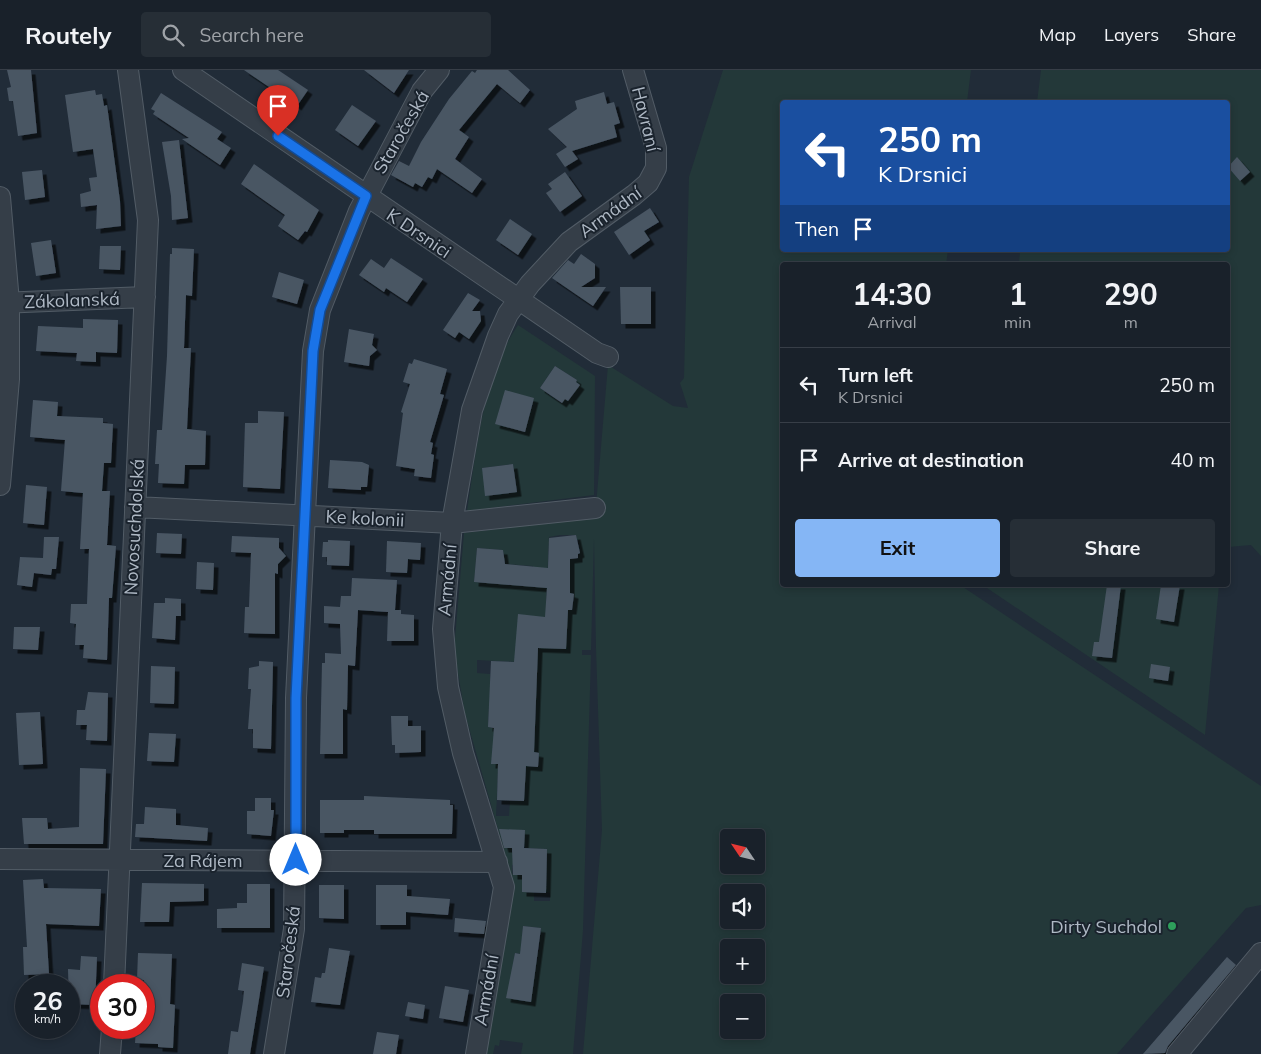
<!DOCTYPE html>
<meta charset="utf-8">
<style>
:root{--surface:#19212a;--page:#262e36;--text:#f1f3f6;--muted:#9fa3a8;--line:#373e47;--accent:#85b6f5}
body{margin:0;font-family:Mulish,sans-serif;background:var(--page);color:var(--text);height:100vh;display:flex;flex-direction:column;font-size:19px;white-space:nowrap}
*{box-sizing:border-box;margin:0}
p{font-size:16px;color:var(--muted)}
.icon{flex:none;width:28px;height:28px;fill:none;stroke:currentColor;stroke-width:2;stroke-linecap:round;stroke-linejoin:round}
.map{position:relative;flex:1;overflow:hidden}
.sheet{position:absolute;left:780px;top:192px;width:450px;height:325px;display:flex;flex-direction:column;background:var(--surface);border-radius:5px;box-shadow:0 2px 8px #0003,0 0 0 1px var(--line)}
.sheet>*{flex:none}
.top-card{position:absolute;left:780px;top:30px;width:450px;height:152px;border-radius:5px;box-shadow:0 2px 8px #0003,0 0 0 1px var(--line);background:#1a4fa0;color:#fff;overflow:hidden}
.needle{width:32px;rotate:305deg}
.controls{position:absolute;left:720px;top:759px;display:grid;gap:10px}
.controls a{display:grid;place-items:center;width:45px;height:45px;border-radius:5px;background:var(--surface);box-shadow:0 2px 8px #0003,0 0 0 1px var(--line);font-size:25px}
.speed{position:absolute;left:15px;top:904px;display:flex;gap:10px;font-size:25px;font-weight:700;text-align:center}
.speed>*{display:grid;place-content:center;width:65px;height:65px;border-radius:50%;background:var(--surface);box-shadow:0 2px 8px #0003,0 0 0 1px var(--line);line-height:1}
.speed small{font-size:12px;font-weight:400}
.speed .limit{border:8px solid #d22;background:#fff;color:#111}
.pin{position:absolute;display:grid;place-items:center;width:42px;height:42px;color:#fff;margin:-51px -21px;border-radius:50% 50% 50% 0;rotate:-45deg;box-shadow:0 0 5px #0007}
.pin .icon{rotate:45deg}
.me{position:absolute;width:55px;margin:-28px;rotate:0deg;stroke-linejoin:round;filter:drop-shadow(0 0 4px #0008)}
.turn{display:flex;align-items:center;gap:18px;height:105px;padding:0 15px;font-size:22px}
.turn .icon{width:65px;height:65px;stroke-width:2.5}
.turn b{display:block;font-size:35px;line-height:42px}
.then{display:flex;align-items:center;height:48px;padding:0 15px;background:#0003;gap:10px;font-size:19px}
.eta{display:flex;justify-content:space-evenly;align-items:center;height:85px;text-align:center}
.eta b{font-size:30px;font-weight:700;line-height:35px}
.cta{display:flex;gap:10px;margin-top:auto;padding:10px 15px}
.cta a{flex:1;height:58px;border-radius:5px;background:var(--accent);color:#111;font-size:20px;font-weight:700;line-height:58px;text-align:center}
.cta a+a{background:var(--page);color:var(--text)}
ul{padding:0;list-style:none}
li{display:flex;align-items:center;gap:15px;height:75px;padding:0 15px;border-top:1px solid var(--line)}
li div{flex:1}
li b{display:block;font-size:19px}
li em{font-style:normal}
header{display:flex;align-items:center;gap:30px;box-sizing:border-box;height:70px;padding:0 25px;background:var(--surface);border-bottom:1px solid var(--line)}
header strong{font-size:24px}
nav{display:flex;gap:28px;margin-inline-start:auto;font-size:18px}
.search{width:350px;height:45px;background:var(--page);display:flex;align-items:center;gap:12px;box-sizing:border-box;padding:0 18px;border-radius:5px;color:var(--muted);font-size:19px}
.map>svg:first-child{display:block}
.green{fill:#233839;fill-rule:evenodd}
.building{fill:#495664;filter:url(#shadow)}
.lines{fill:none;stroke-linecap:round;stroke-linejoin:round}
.minor-casing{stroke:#525c66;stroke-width:22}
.minor{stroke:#353e48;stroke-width:20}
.route-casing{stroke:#114b97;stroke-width:12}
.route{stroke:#1a73e8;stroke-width:9}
.leisure-dot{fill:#2e9e5b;stroke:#1a232d;stroke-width:2}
.labels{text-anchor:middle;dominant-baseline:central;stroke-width:4;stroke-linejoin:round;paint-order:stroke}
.street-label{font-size:18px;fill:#afb9c5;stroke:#1a232d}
.poi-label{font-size:18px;fill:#afb9c5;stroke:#1a232d;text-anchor:end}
</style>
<header>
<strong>Routely</strong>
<div class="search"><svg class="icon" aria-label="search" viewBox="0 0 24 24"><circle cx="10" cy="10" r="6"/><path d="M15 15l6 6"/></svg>Search here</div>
<nav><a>Map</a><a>Layers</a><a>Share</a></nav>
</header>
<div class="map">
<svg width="1261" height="984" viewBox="0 0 1261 984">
<defs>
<filter id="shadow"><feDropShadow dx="4.5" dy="4.5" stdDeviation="0" flood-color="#0009"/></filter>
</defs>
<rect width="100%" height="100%" fill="#212c38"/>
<path class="green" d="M723,0h248l-4,32h-185v148h166l-2,15h-164v320h178l301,201v119l-15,3 -129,146h-534l19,-224 -6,-182 -2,-110 -3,112h-9v5h9l-8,275 -10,124h-52l2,-11 -23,-3 -1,6 -4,-1 -2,9h-7l26,-170 -2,-13 -45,-157 -11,-64 10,-117 131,-16 13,-152 65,41 15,2 -8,-25 4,-5 5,-201zM560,465h16l1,5h2l1,13 -2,5 -15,2 7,33 4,1 -2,16 -26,-1 3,-72zM477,478l26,2 2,14 28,2 -2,20 -57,-4zM477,590l60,3 -1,19 -46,2v-10l-13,-1zM494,634l42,2 -1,27 -47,-6 1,-20zM492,680l47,3 -1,14 -12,-1 -2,35h-14l-1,15h-13l2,-46 4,-6h-10zM729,768h27v27h-27zM526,778l21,1 -1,43 4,1v8h-16v-9h-12v-17l-10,-1v-9l7,-1zM729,822h27v28h-27zM523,856l18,2 -2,24 -18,-3zM729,878h27v27h-27zM515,883l23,4 -3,16 -23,-3zM729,932h27v28h-27z
M1041,0h220v486l-10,-11 -23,2v-282h-209l1,-15h208v-148h-191z
M518,255l77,51 -1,119 -127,16c10,-62 15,-133 51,-186zM555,296l22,14 -1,2 3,3 -10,16 -4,-2 -4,4 -21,-15zM503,329l29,7 -7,25 -29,-7zM513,394l4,28 -34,-24z
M987,515h232l-14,150 -218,-147z"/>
<path class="building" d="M7,0h24l6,63 -19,3 -5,-35h-4l-2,-13 4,-1z
M244,0h34l30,20 -11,16z
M364,0h45l-15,23z
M477,0h31l22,20 -10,13 -23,-19 -38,46 10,7 -14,22 27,20 -10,14 -35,-24 -5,10 -4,-2 -6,10 -7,-4 -2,4 -22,-12 8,-14 10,5 12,-24 28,-43 23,-28 3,2z
M95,20l1,5 6,-1 2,12 3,-1 13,96 1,25 -25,3 1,-24 -16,2 -1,-13 11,-3 -2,-13 8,-1 -4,-28 -20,3 -8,-57z
M604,22l3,12 7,-2 3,11 3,10 -6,2 3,12 -45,14 6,8 -13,8 -9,-13 11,-7 -19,-18 29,-20 -2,-8z
M161,23l61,39 -5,7 14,9 -11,17 -38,-26 7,-1 -36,-24 2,-3 -4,-2z
M352,35l24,16 -18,25 -23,-16z
M179,70l9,78 -16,2 -1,-24 -9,-54z
M1237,87l13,15 -10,9 -12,-14z
M254,94l65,46 -12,22 -2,-1 -7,9 -20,-14 7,-11 -44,-31z
M42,100l3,27 -20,3 -3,-28z
M565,102l17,24 -22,16 -14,-19 6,-4 -4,-5z
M650,138l9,14 -15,9 6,9 -21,15 -15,-23z
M510,149l22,15 -14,21 -22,-15z
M51,170l5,33 -20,3 -5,-33z
M100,176h21l-1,24 -21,-1z
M172,178l22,1 -2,47 -6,-1 -2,53h7l-4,81 19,2 -1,34h-20l-1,19 -26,-1 1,-19h-4l2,-34h5l5,-74 3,-102h2z
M581,184l14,10v14l-14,9h25l-13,19 -41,-28 16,-18 6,4z
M391,188l32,21 -16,23 -21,-14 -2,4 -25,-17 12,-16 13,9z
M279,202l25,8 -7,24 -25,-7z
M620,217h31v37h-30z
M468,223l12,7 -8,11h8l1,10 -12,18 -10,-7 -4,6 -12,-8z
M83,249l35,1 -1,33 -21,-1v10l-20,-1 1,-8 -41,-2 2,-25 45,2z
M349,259l25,5 -2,11 5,5 -7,6 -1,10 -25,-4z
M414,289l33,10 -7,25 4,1 -14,47 3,1 -2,11 3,1 -3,23 -17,-2 1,-7 -19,-3 7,-53 -2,-1 9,-28 -7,-2 6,-19 3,1z
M555,296l22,14 -1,2 4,3 -12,16 -3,-2 -3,4 -22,-15z
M505,320l29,8 -9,34 -30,-8z
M33,330l25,2 -1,14 46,2v5l10,1 -2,39h-7l-2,28h8l-3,54 9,1 -4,52h-3l-2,62 -24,-2 1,-13h-9l1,-21 -6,-1 1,-19h16l2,-55h-9l3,-56 -22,-2 4,-51 -35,-3z
M258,341l26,1 -4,77 -37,-2 2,-64h13z
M330,390l32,2 7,3 -2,22h-6v3l-33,-2z
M513,394l4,28 -32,4 -3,-28z
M26,415l21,2 -3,38 -21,-2z
M157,463l25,1 -1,20 -25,-1z
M576,465l4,18 -2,1v4l-8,1v34l4,1 -2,16h-4l-2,39 -28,-1 -4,104 5,1 -1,14 -12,-1 -2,35 -27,-1 1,-36h-7l3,-36 -6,-1 3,-66 23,1 4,-48 27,3 2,-29 -73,-6 3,-34 26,2 2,14 43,4 1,-30z
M232,466l47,2v10l7,8 -8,8v10l-3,-1v61l-31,-1 1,-26h4l2,-54 -20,-1z
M44,467h15l-3,32h-4l-1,6 -17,-2 -2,14 -15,-2 3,-28 23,1z
M328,470l22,1 -1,25 -22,-1v-8h-5l1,-15h5z
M387,471l34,2 -1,17 -12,-1 -1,14 -21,-1z
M197,492l17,1 -1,27 -17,-1z
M352,508l45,2 -2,30h6v4l13,1v26h-27l1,-29 -30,-2 -3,56 -7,-1 -1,45 -4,-1v45h-23l2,-91h3v-10l16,1 -1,-30 -16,-1v-17l16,1 1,-11h10z
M1107,515h14l-9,73 -20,-2 2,-14h5z
M1161,515h19l-6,37 -18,-3z
M165,528l16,1v17h-5l-1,24 -23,-2 2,-35h11z
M14,557h26l-2,23 -25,-1z
M259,591l14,1 -2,87 -18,-1v-19h-5l3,-40h-3l1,-21 10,-2z
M1151,594l19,3 -2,14 -19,-3z
M151,596l24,1 -1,37 -24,-1z
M88,622l20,1 -1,48 -21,-1 1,-15h-11l1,-15h8z
M40,642l3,52 -24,1 -3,-52z
M391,646h17v10h13v26l-26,1v-8h-3z
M149,663l27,1 -2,28 -27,-1z
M80,698l26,1 -3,75h-79l-2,-26h25l1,11 31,-2z
M364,726l86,4v5h3l-1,29h-78v-4h-30v3h-24v-33h44z
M255,728h16v12h3l-3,26 -24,-2v-23h8z
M145,737l31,2v16l32,3 -1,13 -72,-4 1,-13h8z
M499,759l26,1 -1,18 23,1 -1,44 -24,-1v-17h-9l-1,-27h-8z
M43,809l1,9 57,1 -2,37 -53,-2 3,50 -25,1 -1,-28h4l-4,-67z
M142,813l62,1v17l-34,1 -1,20h-29z
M247,814h23v44h-53v-19l20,-1v-5h10z
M319,815h25v34l-25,-1z
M376,815h31v11l43,3 -2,16 -42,-3v13h-30z
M455,848l31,3 -2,13 -30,-2z
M523,856l18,2 -10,74 -25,-4 9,-45 5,1z
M329,878l21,3 -10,54 -29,-3 4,-25 6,1 1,-5h3z
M138,883l34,1 -2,50 5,1 -2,43 -15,-1v-3l-23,-1 1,-15h8v-48h-7z
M81,886l16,1 -2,48 -26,-1 -1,-35 12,1z
M1227,887l9,8 -68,81 -3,7 -22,1z
M242,893l22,4 -5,32 -9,55h-22l3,-23 7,1 5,-31 1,-10 -6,-1z
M445,916l24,4 -6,32 -24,-4z
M408,932l17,3 -2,14 -18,-3z
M377,962l22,3 -3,19h-23z"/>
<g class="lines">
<g class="minor-casing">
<path id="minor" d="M183,0l414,283 11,4
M0,127l9,105v77l-9,106
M0,233l145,-6
M135,437l317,16 143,-15
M0,789l497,3
M114,915l34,-765 -20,-150
M110,984l2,-26
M274,984l20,-125 2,-231 17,-347 7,-41 39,-99 63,-120 17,-21
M476,984l28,-167 -41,-134 -15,-66 -5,-58 9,-106 20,-113 26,-74 10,-22 22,-30 39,-42 65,-47 14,-12 8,-15v-20l-23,-78
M1177,984l84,-101"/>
</g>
<use href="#minor" class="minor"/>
</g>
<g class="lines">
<g class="route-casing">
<path id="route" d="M278,66l88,60 -46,114 -7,41 -17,347v162"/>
</g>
<use href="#route" class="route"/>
</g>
<circle class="leisure-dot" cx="1172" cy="856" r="5"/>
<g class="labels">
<g class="street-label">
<text transform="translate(646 49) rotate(76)">Havraní</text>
<text transform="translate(401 62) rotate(-60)">Staročeská</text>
<text transform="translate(610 142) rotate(-36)">Armádní</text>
<text transform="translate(419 163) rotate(34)">K Drsnici</text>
<text transform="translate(72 230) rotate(-2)">Zákolanská</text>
<text transform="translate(365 448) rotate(3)">Ke kolonii</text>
<text transform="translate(134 457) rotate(-87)">Novosuchdolská</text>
<text transform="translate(447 510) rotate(-85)">Armádní</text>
<text x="203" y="790">Za Rájem</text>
<text transform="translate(288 882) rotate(-83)">Staročeská</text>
<text transform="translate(486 920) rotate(-80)">Armádní</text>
</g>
<g class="poi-label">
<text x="1162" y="856">Dirty Suchdol</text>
</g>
</g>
</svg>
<div class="controls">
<a><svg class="needle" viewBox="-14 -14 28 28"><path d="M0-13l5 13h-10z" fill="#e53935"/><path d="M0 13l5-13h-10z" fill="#9fa3a8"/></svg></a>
<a><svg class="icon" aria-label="sound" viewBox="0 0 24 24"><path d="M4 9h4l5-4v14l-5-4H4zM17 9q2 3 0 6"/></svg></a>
<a>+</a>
<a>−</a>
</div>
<div class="speed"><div>26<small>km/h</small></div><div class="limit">30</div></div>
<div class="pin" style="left:278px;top:66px;background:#d93025"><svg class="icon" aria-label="arrive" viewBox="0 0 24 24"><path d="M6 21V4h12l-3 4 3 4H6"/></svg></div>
<svg class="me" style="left:296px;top:790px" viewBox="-20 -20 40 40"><circle r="19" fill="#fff"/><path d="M0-13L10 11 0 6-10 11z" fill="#1a73e8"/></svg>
<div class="top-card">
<div class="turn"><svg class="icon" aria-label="left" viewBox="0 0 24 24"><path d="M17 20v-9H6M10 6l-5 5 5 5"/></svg><div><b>250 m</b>K Drsnici</div></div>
<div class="then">Then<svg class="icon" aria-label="arrive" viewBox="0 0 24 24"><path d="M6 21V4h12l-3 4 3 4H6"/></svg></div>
</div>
<section class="sheet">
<div class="eta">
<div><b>14:30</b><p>Arrival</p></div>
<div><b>1</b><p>min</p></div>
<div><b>290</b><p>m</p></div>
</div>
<ul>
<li><svg class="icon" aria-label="left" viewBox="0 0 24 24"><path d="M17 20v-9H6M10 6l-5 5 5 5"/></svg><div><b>Turn left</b><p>K Drsnici</p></div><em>250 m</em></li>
<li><svg class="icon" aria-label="arrive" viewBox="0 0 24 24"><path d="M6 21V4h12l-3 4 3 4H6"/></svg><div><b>Arrive at destination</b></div><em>40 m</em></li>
</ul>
<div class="cta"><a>Exit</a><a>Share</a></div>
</section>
</div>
